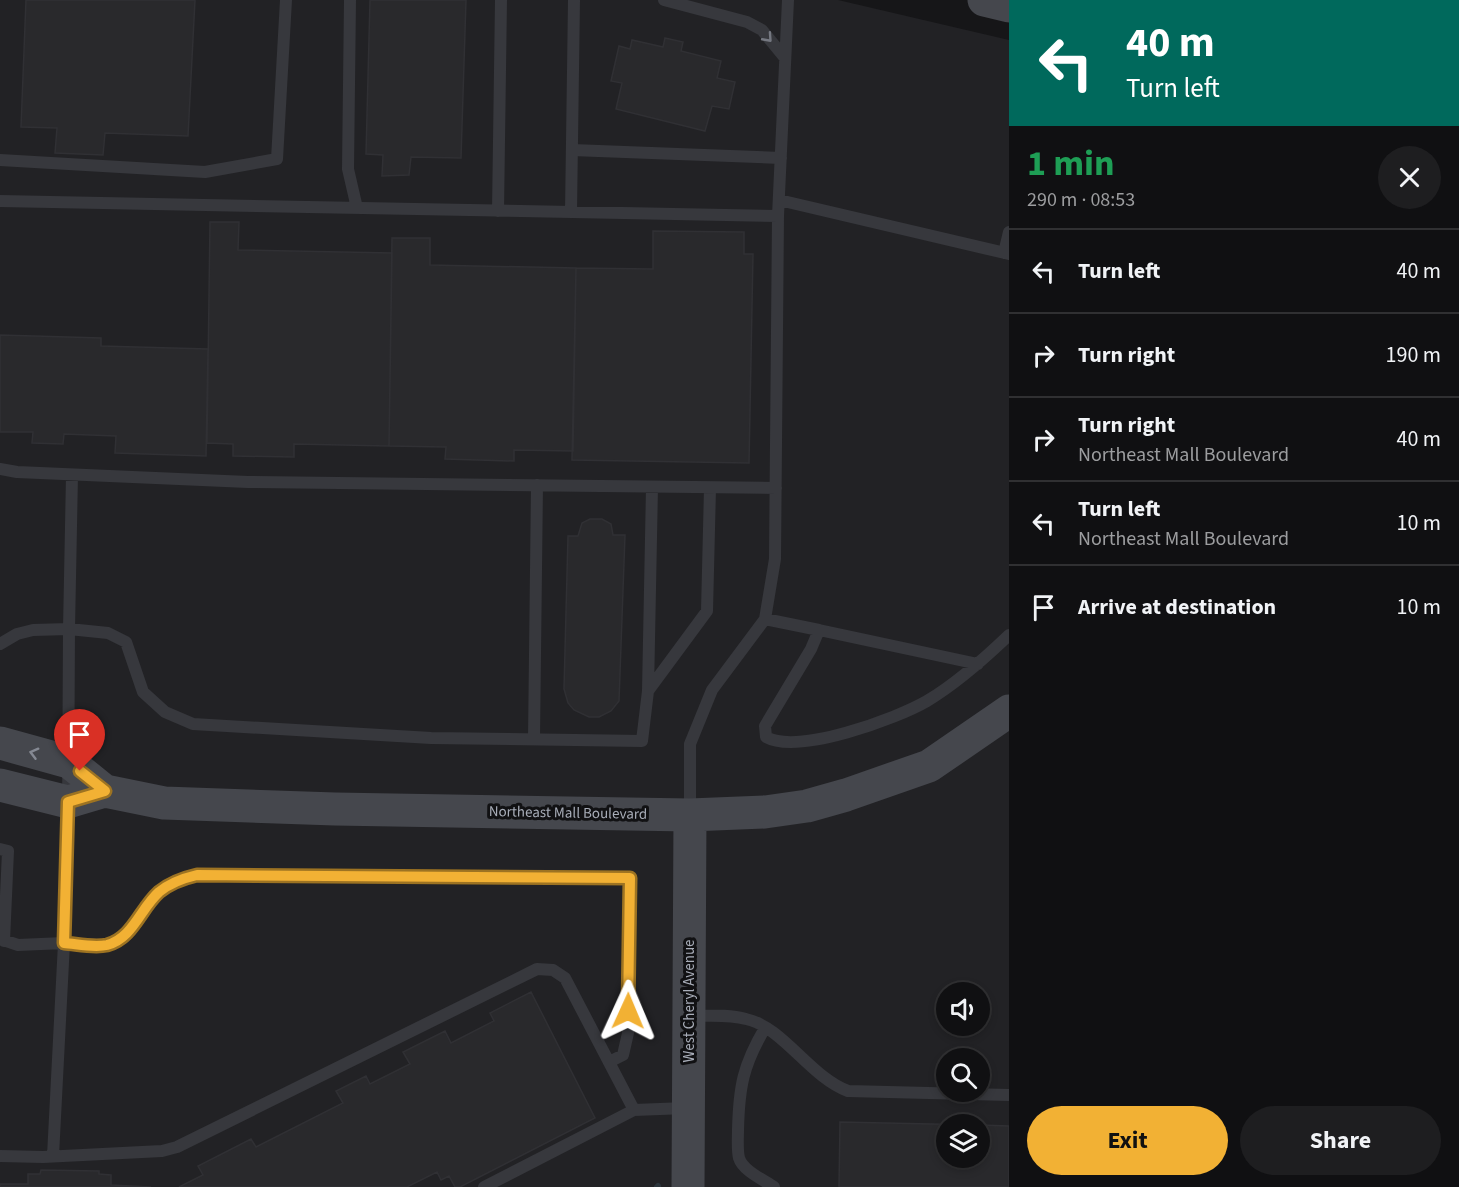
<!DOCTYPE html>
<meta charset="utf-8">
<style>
:root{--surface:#101012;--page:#1e1e20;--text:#f1f3f6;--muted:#9c9d9f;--line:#303032;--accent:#f2b134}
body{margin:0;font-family:"Source Sans 3",sans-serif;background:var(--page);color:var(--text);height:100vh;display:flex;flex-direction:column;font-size:22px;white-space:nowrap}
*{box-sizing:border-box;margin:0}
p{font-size:20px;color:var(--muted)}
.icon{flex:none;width:33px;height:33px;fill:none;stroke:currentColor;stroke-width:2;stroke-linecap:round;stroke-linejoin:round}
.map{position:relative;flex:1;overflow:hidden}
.drawer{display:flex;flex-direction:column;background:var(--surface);width:450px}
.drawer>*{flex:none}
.hud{background:#00695c;color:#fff;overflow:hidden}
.fabs{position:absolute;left:936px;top:982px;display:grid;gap:12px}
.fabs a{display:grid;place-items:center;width:54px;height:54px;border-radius:50%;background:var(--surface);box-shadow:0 3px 9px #0003,0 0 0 2px var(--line);font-size:30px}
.pin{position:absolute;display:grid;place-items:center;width:51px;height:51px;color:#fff;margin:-62px -26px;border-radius:50% 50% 50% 0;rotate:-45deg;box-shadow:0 0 6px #0007}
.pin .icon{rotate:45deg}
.me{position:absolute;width:66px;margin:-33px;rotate:1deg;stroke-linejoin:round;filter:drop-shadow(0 0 4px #0008)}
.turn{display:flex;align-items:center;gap:21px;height:126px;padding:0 18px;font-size:27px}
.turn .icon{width:78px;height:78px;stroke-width:2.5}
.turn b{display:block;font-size:42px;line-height:51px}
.round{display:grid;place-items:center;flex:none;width:63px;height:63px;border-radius:32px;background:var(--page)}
.head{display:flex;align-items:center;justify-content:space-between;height:102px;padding:0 18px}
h1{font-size:36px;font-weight:700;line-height:45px;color:#1e9e55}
.action{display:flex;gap:12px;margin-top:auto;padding:12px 18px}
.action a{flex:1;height:69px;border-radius:36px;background:var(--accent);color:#111;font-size:24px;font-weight:700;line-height:69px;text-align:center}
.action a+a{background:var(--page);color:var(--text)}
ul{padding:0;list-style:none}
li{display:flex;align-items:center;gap:18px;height:84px;padding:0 18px;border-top:2px solid var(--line)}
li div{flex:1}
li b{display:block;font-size:22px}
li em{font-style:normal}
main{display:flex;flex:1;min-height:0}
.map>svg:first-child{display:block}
.built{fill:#222225;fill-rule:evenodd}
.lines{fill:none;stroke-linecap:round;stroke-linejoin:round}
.stream{stroke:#2c353c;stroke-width:6}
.building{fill:#29292c;stroke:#303034;stroke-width:1.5}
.lane{stroke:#37383d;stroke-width:12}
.secondary{stroke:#45474d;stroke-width:33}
.oneway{stroke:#757881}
.oneway2{stroke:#858993}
.route-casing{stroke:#9d7322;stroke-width:15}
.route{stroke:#f2b134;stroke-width:10}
.labels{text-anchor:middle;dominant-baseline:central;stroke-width:6;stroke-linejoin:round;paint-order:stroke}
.street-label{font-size:15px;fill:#a8adb8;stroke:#111113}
</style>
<main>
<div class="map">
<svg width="1009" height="1187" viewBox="0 0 1009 1187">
<rect width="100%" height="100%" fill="#161618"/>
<path class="built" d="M0,0h838l171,40v1147h-1009zM946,993h34v33h-34zM946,1059h34v33h-34zM946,1125h34v33h-34z"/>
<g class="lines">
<path class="stream" d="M657,1187l1,-1"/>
</g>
<path class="building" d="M26,0h169l-7,136 -83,-3 -2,22 -48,-2 2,-25 -36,-1z
M370,0h96l-5,158 -50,-1 -2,18 -27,1 1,-21 -17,-1z
M665,38l18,4 -2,9 40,10 -4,17 18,4 -6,27 -17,-3 -7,25 -89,-22 6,-26 -11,-2 8,-35 11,3 2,-9 31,7z
M210,222h29l-1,28 154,3 -3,193 -95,-2v13l-61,-1v-12l-26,-1z
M653,231l91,1v22h9l-4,209 -177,-3 4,-192 77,1z
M392,238h38v27l146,3 -3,183 -59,-1v11l-69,-2 1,-12 -57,-1z
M0,335l101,3v8l107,3 -2,107 -91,-3 1,-17 -52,-2 -1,10 -31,-1 1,-11h-33z
M590,519h12l9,5 2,11h12l-6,166 -8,10 -12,6h-10l-15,-7 -6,-7 -4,-14 4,-153h10l4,-13z
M531,992l64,126 -135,69h-5l-6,-11 -8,4 -4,-8 -30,15h-228l24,-12 -5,-9 53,-27 5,8 87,-44 -7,-12 30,-15 4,8 40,-20 -7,-12 42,-21 6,12 43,-22 -4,-8z
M840,1122l137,3h-31v33h34v-33l29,1v61h-170z
M41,1170l58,1v3l12,1v10l40,2h-151v-3h28v-10h12z"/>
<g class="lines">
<path class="lane" d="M350,0l-2,169 9,39
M664,0l83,22 15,8 23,28
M572,150l209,8
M0,160l205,12 72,-13 9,-159
M779,200l230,54
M0,201l778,15
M498,211l3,-211
M571,212l3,-212
M1004,253l5,-21
M0,469l17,3 231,10 528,6
M765,619l54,11 -8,19 -46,77 1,11c32,18 130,-18 161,-36 30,-18 57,-42 82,-66
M819,630l159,34
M0,644l17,-10 16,-4 36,-1 39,4 18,9 17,50 22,20 28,12 238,14 211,3 6,-50 4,-204
M648,691l59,-80 3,-123
M534,739l3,-254
M690,814v-70l22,-54 53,-71 10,-60 3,-343 10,-216
M0,849l8,2 -4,90
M0,939l18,6 46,-2 41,2 20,-8 20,-29 15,-16 21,-13 16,-4 433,3 -2,155 -5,22 -14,7
M690,1016c18,0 38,-2 56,3 37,8 64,58 102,72l161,4
M765,1028c-22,37 -26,59 -27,102 0,8 -1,20 1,28 4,13 25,22 35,29
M0,1156l43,1 119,-6 15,-4 360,-178 16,1 12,8 69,132
M53,1156l11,-213 4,-119 1,-195 3,-154
M484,1187l150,-77 52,-2"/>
<path class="secondary" d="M984,0l25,6
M0,743l69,19 36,29
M0,785l68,17 37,-11 59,12 171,6 355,6 75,-3 42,-6 39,-11 83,-29 80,-55
M688,1187l2,-372"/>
</g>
<defs><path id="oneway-chevron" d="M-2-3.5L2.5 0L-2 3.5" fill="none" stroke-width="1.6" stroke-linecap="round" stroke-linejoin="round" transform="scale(1.5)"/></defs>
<use class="oneway" href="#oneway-chevron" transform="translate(768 38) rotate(48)"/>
<use class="oneway2" href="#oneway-chevron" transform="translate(34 753) rotate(-165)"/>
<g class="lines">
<g class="route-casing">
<path id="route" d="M80,771l25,20 -37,11 -4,141c13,1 30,5 43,2 26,-7 33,-36 52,-53 11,-9 25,-14 38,-17l433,3 -2,133"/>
</g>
<use href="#route" class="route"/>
</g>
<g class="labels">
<g class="street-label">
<text transform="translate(568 813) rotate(1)">Northeast Mall Boulevard</text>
<text transform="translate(689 1001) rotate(-90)">West Cheryl Avenue</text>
</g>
</g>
</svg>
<div class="fabs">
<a><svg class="icon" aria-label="sound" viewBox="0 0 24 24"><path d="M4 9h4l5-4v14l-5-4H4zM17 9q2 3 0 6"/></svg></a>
<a><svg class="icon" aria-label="search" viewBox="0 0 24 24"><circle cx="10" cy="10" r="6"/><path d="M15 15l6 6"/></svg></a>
<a><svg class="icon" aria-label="layers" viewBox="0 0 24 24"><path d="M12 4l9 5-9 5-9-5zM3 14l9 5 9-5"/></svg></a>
</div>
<div class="pin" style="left:80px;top:771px;background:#d93025"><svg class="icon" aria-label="arrive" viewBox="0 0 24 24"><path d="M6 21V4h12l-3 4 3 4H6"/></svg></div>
<svg class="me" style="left:628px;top:1011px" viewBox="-20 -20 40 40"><path d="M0-17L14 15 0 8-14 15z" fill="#f2b134" stroke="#fff" stroke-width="4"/></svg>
</div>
<section class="drawer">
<div class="hud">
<div class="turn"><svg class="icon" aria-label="left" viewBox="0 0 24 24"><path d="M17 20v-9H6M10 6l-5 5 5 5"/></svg><div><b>40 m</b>Turn left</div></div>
</div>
<div class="head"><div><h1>1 min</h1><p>290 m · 08:53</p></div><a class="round"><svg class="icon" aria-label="close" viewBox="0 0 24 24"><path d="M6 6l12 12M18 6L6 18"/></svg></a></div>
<ul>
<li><svg class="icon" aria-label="left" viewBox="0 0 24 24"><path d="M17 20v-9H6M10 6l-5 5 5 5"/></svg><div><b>Turn left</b></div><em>40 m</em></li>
<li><svg class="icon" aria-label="right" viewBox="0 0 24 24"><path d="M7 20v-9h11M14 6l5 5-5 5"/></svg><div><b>Turn right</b></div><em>190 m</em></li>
<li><svg class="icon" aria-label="right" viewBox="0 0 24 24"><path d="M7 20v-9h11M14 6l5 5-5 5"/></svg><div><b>Turn right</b><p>Northeast Mall Boulevard</p></div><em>40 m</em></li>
<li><svg class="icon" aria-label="left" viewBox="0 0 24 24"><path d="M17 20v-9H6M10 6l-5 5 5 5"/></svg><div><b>Turn left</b><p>Northeast Mall Boulevard</p></div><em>10 m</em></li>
<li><svg class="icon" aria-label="arrive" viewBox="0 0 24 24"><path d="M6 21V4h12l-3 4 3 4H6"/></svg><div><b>Arrive at destination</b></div><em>10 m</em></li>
</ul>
<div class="action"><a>Exit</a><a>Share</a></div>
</section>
</main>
